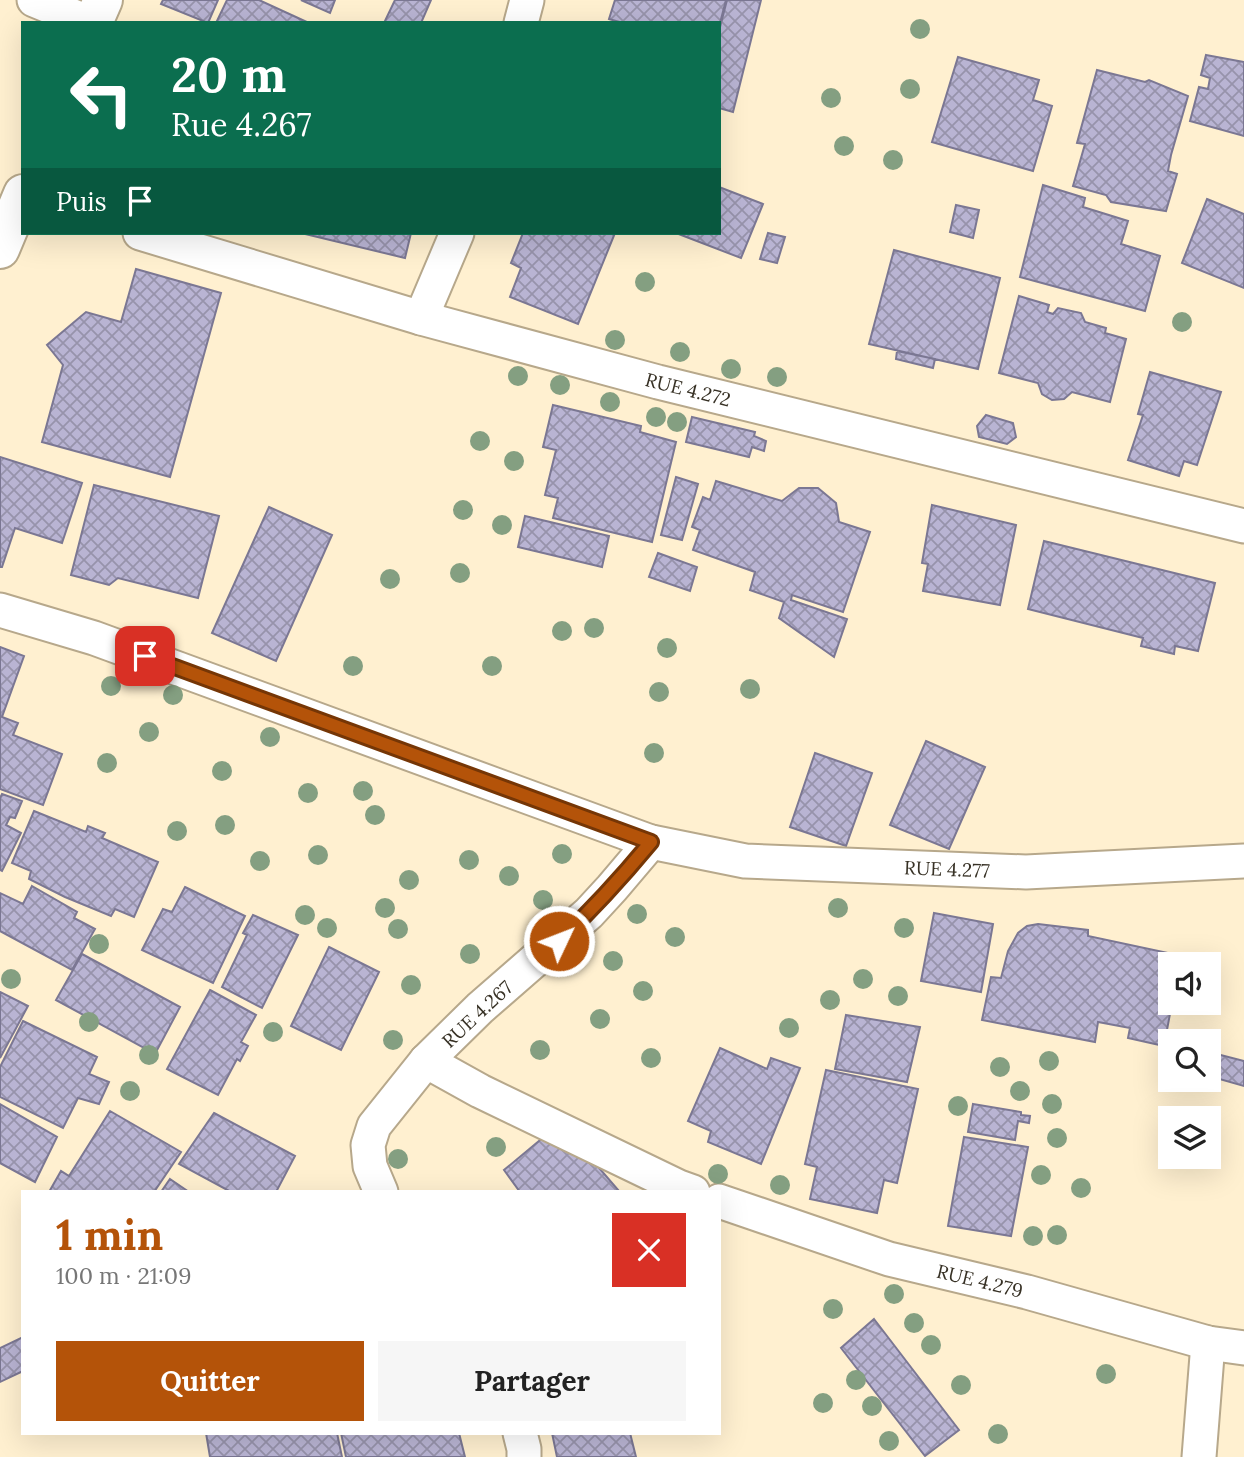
<!DOCTYPE html>
<html lang="fr">
<meta charset="utf-8">
<style>
:root{--surface:#fff;--page:#f6f6f6;--text:#222;--muted:#767676;--accent:#b45309}
body{margin:0;font-family:Lora,serif;background:var(--page);color:var(--text);height:100vh;display:flex;flex-direction:column;font-size:26px;white-space:nowrap}
*{box-sizing:border-box;margin:0}
p{font-size:23px;color:var(--muted)}
.icon{flex:none;width:38px;height:38px;fill:none;stroke:currentColor;stroke-width:2;stroke-linecap:round;stroke-linejoin:round}
.map{position:relative;flex:1;overflow:hidden}
.side{position:absolute;left:21px;top:1190px;width:700px;height:245px;display:flex;flex-direction:column;background:var(--surface);border-radius:0px;box-shadow:0 7px 28px #0002}
.side>*{flex:none}
.hud{position:absolute;left:21px;top:21px;width:700px;height:214px;border-radius:0px;box-shadow:0 7px 28px #0002;background:#0b6e4f;color:#fff;overflow:hidden}
.fabs{position:absolute;left:1158px;top:952px;display:grid;gap:14px}
.fabs a{display:grid;place-items:center;width:63px;height:63px;border-radius:0px;background:var(--surface);box-shadow:0 7px 28px #0002;font-size:35px}
.pin{position:absolute;display:grid;place-items:center;width:60px;height:60px;color:#fff;margin:-30px;border-radius:14px;box-shadow:0 4px 10px #0006}
.me{position:absolute;width:77px;margin:-38px;rotate:47deg;stroke-linejoin:round;filter:drop-shadow(0 0 5px #0008)}
.turn{display:flex;align-items:center;gap:24px;height:147px;padding:0 35px;font-size:32px}
.turn .icon{width:91px;height:91px;stroke-width:2.5}
.turn b{display:block;font-size:49px;line-height:60px}
.then{display:flex;align-items:center;height:66px;padding:0 35px;background:#0003;gap:14px;font-size:26px}
.round{display:grid;place-items:center;flex:none;width:74px;height:74px;border-radius:0px;background:var(--page)}
.overview{display:flex;align-items:center;justify-content:space-between;height:119px;padding:0 35px}
h1{font-size:42px;font-weight:700;line-height:52px;color:var(--accent)}
.primary-button{display:flex;gap:14px;margin-top:auto;padding:14px 35px}
.primary-button a{flex:1;height:80px;border-radius:0px;background:var(--accent);color:#fff;font-size:28px;font-weight:700;line-height:80px;text-align:center}
.primary-button a+a{background:var(--page);color:var(--text)}
.map>svg:first-child{display:block}
.building{fill:url(#building-cross-hatch);stroke:#7b7793;stroke-width:2}
.lines{fill:none;stroke-linecap:round;stroke-linejoin:round}
.street-casing{stroke:#b7a88b;stroke-width:37}
.highway-casing{stroke:#b7a88b;stroke-width:42}
.street{stroke:#fff;stroke-width:33}
.highway{stroke:#fff;stroke-width:38}
.tree{fill:#849f81}
.route-casing{stroke:#753606;stroke-width:18}
.route{stroke:#b45309;stroke-width:12}
.labels{text-anchor:middle;dominant-baseline:central;stroke-width:5;stroke-linejoin:round;paint-order:stroke}
.street-label{font-size:19px;fill:#373125;stroke:#fff}
</style>
<div class="map">
<svg width="1244" height="1457" viewBox="0 0 1244 1457">
<defs>
<pattern id="building-cross-hatch" width="8" height="8" patternUnits="userSpaceOnUse" patternTransform="scale(1.75)"><rect width="8" height="8" fill="#b9b4d3"/><path d="M0 0l8 8M0 8l8-8" fill="none" stroke="#9793ab"/></pattern>
</defs>
<rect width="100%" height="100%" fill="#fff0d0"/>
<path class="building" d="M163,0h55l-10,23 -47,-19z
M227,0h32l50,23h-93z
M301,0h34l-5,13z
M395,0h36l-10,23h-37z
M615,0h111l-7,27v-4h-96l-14,-4z
M727,0h34l-28,112 -14,-4v-37l2,-8h-2v-32z
M1206,55l38,7v74l-54,-15 9,-34 9,2 2,-11 -9,-3z
M958,57l81,23 -6,20 19,6 -19,65 -101,-29z
M1097,70l48,12 4,-2 39,16 -17,59 -3,16 9,3 -11,37 -55,-9 -5,-7 -33,-9 12,-42 -8,-1z
M1043,185l42,13 -2,9 45,14 -7,23 39,12 -15,55 -125,-34z
M719,187l44,17 -22,54 -65,-25h43z
M1207,199l37,15v74l-62,-25z
M956,205l23,5 -6,28 -23,-6z
M301,233h110l-6,25z
M523,233h92l-37,91 -68,-27 11,-29 -10,-5z
M768,233l17,4 -8,26 -17,-4z
M894,250l106,28 -22,91 -109,-25z
M136,269l85,24 -51,184 -128,-35 21,-77 -16,-20 39,-33 35,10z
M1019,296l30,9 -2,7 6,2 5,-6 23,5 4,9 21,6 -1,5 21,6 -16,63 -38,-10 -8,7 -12,1 -10,-6 -4,-11 -39,-10z
M897,351l38,8 -2,9 -37,-9z
M1150,372l71,20 -24,73 -13,-4 -5,15 -51,-16 15,-45 -5,-1z
M553,405l88,21 -1,6 36,10 -24,100 -99,-24 5,-20 -13,-3 11,-45 -13,-3z
M986,415l27,8 3,14 -9,7 -28,-7 -2,-11z
M692,417l63,15 -1,4 12,5 -2,10 -12,-4 -3,10 -63,-15z
M0,457l82,26 -20,60 -47,-15 -13,39h-2z
M676,477l22,7 -16,56 -21,-5z
M716,481l66,20 17,-13h19l18,15 3,19 31,10 -27,80 -51,-17 -1,5 56,19 -13,38 -55,-39 5,-16 -34,-12 5,-18 -62,-22 7,-20 -8,-3 11,-30 7,3z
M94,485l125,31 -21,82 -80,-20 -9,7 -38,-10z
M932,505l84,20 -16,80 -77,-14 5,-27 -6,-1z
M269,507l63,28 -56,126 -64,-28z
M525,516l84,20 -7,31 -84,-20z
M1044,541l171,42 -17,68 -23,-5 -1,8 -33,-8 2,-8 -115,-29z
M658,553l39,14 -7,24 -41,-14z
M0,647l24,9 -22,61 16,6 -5,12 49,19 -19,51 -43,-16z
M926,741l59,26 -36,82 -59,-24z
M815,753l57,20 -26,73 -56,-19z
M2,794l20,7 -7,17 -5,-1 -4,8 15,8 -19,38 -2,-1v-72z
M34,811l52,21 2,-6 17,7 -3,5 56,24 -24,55 -19,-8 -4,7 -46,-19 -36,-18 2,-8 -19,-8z
M32,886l45,26 -3,6 21,11 -23,41 -72,-39v-38l23,11z
M185,887l60,29 -32,67 -71,-33 21,-41 9,3z
M934,913l59,11 -12,68 -60,-11z
M253,915l45,20 -36,73 -40,-21 25,-52 -4,-2z
M1038,924l50,6v6l94,20 -2,8h-9v39h1l-8,43 -36,-8 2,-10 -32,-6 -3,20 -113,-22 9,-43 10,1 7,-27 10,-18 9,-7z
M329,947l50,25 -38,78 -50,-24z
M82,954l98,53 -25,47 -99,-54z
M210,990l46,25 -15,27 7,4 -8,15 -3,-2 -19,36 -51,-26z
M0,992l28,14 -28,52z
M846,1015l74,12 -13,55 -72,-13z
M23,1021l74,36 -8,17 20,8 -10,22 -21,-6 -15,30 -63,-31v-30z
M720,1048l47,21 4,-11 29,10 -39,96 -53,-22 3,-11 -23,-10z
M1209,1052l35,9v25l-35,-10z
M826,1070l92,19 -21,94 -13,-3 -7,33 -67,-14 7,-32 -12,-3z
M0,1104l57,33 -22,45 -35,-19z
M973,1104l48,8v3l9,1 -1,7 -11,-2 -3,19 -47,-8z
M110,1111l71,41 -27,40h-105l12,-21 8,5z
M214,1113l81,43 -19,36h-45l-52,-28z
M551,1131l31,17 37,43 -99,1 -16,-22z
M964,1137l64,10 -17,89 -63,-10z
M170,1179l19,13h-28z
M874,1319l85,111 -34,26 -84,-108z
M23,1337v34l-23,11v-34z
M206,1433h131l5,24h-132z
M341,1433h118l6,24h-119z
M552,1433h78l6,24h-79z"/>
<g class="lines">
<g class="street-casing">
<g id="street">
<path d="M34,0l56,23"/>
<path d="M521,23l6,-23"/>
<path id="s1" d="M140,233l281,85 237,64 586,144"/>
<path d="M421,318l36,-85"/>
<path d="M0,610l94,28 557,204 -39,46 -23,25 -109,95 -54,53 -52,65 -6,19 2,21 11,26"/>
<path id="s2" d="M651,842l94,19 281,11 218,-11"/>
<path d="M426,1061l54,30 199,96 14,5"/>
<path id="s3" d="M719,1201l170,58 138,33 181,51 36,5"/>
<path d="M520,1433l4,16v8"/>
<path d="M1199,1457l9,-114"/>
</g>
</g>
<g class="highway-casing">
<path id="highway" d="M93,23l10,-23
M0,249l23,-55"/>
</g>
<use href="#street" class="street"/>
<use href="#highway" class="highway"/>
</g>
<g class="tree">
<circle cx="920" cy="29" r="10"/>
<circle cx="910" cy="89" r="10"/>
<circle cx="831" cy="98" r="10"/>
<circle cx="844" cy="146" r="10"/>
<circle cx="893" cy="160" r="10"/>
<circle cx="645" cy="282" r="10"/>
<circle cx="1182" cy="322" r="10"/>
<circle cx="615" cy="340" r="10"/>
<circle cx="680" cy="352" r="10"/>
<circle cx="731" cy="369" r="10"/>
<circle cx="518" cy="376" r="10"/>
<circle cx="777" cy="377" r="10"/>
<circle cx="560" cy="385" r="10"/>
<circle cx="610" cy="402" r="10"/>
<circle cx="656" cy="417" r="10"/>
<circle cx="677" cy="422" r="10"/>
<circle cx="480" cy="441" r="10"/>
<circle cx="514" cy="461" r="10"/>
<circle cx="463" cy="510" r="10"/>
<circle cx="502" cy="525" r="10"/>
<circle cx="460" cy="573" r="10"/>
<circle cx="390" cy="579" r="10"/>
<circle cx="594" cy="628" r="10"/>
<circle cx="562" cy="631" r="10"/>
<circle cx="667" cy="648" r="10"/>
<circle cx="353" cy="666" r="10"/>
<circle cx="492" cy="666" r="10"/>
<circle cx="111" cy="686" r="10"/>
<circle cx="750" cy="689" r="10"/>
<circle cx="659" cy="692" r="10"/>
<circle cx="173" cy="695" r="10"/>
<circle cx="149" cy="732" r="10"/>
<circle cx="270" cy="737" r="10"/>
<circle cx="654" cy="753" r="10"/>
<circle cx="107" cy="763" r="10"/>
<circle cx="222" cy="771" r="10"/>
<circle cx="363" cy="791" r="10"/>
<circle cx="308" cy="793" r="10"/>
<circle cx="375" cy="815" r="10"/>
<circle cx="225" cy="825" r="10"/>
<circle cx="177" cy="831" r="10"/>
<circle cx="562" cy="854" r="10"/>
<circle cx="318" cy="855" r="10"/>
<circle cx="469" cy="860" r="10"/>
<circle cx="260" cy="861" r="10"/>
<circle cx="509" cy="876" r="10"/>
<circle cx="409" cy="880" r="10"/>
<circle cx="543" cy="900" r="10"/>
<circle cx="385" cy="908" r="10"/>
<circle cx="838" cy="908" r="10"/>
<circle cx="637" cy="914" r="10"/>
<circle cx="305" cy="915" r="10"/>
<circle cx="327" cy="928" r="10"/>
<circle cx="904" cy="928" r="10"/>
<circle cx="398" cy="929" r="10"/>
<circle cx="675" cy="937" r="10"/>
<circle cx="99" cy="944" r="10"/>
<circle cx="470" cy="954" r="10"/>
<circle cx="613" cy="961" r="10"/>
<circle cx="11" cy="979" r="10"/>
<circle cx="863" cy="979" r="10"/>
<circle cx="411" cy="985" r="10"/>
<circle cx="643" cy="991" r="10"/>
<circle cx="898" cy="996" r="10"/>
<circle cx="830" cy="1000" r="10"/>
<circle cx="600" cy="1019" r="10"/>
<circle cx="89" cy="1022" r="10"/>
<circle cx="789" cy="1028" r="10"/>
<circle cx="273" cy="1032" r="10"/>
<circle cx="393" cy="1040" r="10"/>
<circle cx="540" cy="1050" r="10"/>
<circle cx="149" cy="1055" r="10"/>
<circle cx="651" cy="1058" r="10"/>
<circle cx="1049" cy="1061" r="10"/>
<circle cx="1000" cy="1067" r="10"/>
<circle cx="130" cy="1091" r="10"/>
<circle cx="1020" cy="1091" r="10"/>
<circle cx="1052" cy="1104" r="10"/>
<circle cx="958" cy="1106" r="10"/>
<circle cx="1057" cy="1138" r="10"/>
<circle cx="496" cy="1147" r="10"/>
<circle cx="398" cy="1159" r="10"/>
<circle cx="718" cy="1174" r="10"/>
<circle cx="1041" cy="1175" r="10"/>
<circle cx="780" cy="1185" r="10"/>
<circle cx="1081" cy="1188" r="10"/>
<circle cx="1057" cy="1235" r="10"/>
<circle cx="1033" cy="1236" r="10"/>
<circle cx="894" cy="1294" r="10"/>
<circle cx="833" cy="1309" r="10"/>
<circle cx="914" cy="1323" r="10"/>
<circle cx="931" cy="1345" r="10"/>
<circle cx="1106" cy="1374" r="10"/>
<circle cx="856" cy="1380" r="10"/>
<circle cx="961" cy="1385" r="10"/>
<circle cx="823" cy="1403" r="10"/>
<circle cx="872" cy="1406" r="10"/>
<circle cx="998" cy="1434" r="10"/>
<circle cx="889" cy="1441" r="10"/>
</g>
<g class="lines">
<g class="route-casing">
<path id="route" d="M145,656l506,186c-29,35 -59,68 -92,99"/>
</g>
<use href="#route" class="route"/>
</g>
<g class="labels">
<g class="street-label">
<text stroke="none"><textPath href="#s1" startOffset="570">RUE 4.272</textPath></text>
<text stroke="none"><textPath href="#s2" startOffset="298">RUE 4.277</textPath></text>
<text transform="translate(477 1014) rotate(-43)">RUE 4.267</text>
<text stroke="none"><textPath href="#s3" startOffset="273">RUE 4.279</textPath></text>
</g>
</g>
</svg>
<div class="fabs">
<a><svg class="icon" aria-label="sound" viewBox="0 0 24 24"><path d="M4 9h4l5-4v14l-5-4H4zM17 9q2 3 0 6"/></svg></a>
<a><svg class="icon" aria-label="search" viewBox="0 0 24 24"><circle cx="10" cy="10" r="6"/><path d="M15 15l6 6"/></svg></a>
<a><svg class="icon" aria-label="layers" viewBox="0 0 24 24"><path d="M12 4l9 5-9 5-9-5zM3 14l9 5 9-5"/></svg></a>
</div>
<div class="pin" style="left:145px;top:656px;background:#d93025"><svg class="icon" aria-label="arrive" viewBox="0 0 24 24"><path d="M6 21V4h12l-3 4 3 4H6"/></svg></div>
<svg class="me" style="left:559px;top:941px" viewBox="-20 -20 40 40"><circle r="17" fill="#b45309" stroke="#fff" stroke-width="3"/><path d="M0-11L8 9 0 5-8 9z" fill="#fff"/></svg>
<div class="hud">
<div class="turn"><svg class="icon" aria-label="left" viewBox="0 0 24 24"><path d="M17 20v-9H6M10 6l-5 5 5 5"/></svg><div><b>20 m</b>Rue 4.267</div></div>
<div class="then">Puis<svg class="icon" aria-label="arrive" viewBox="0 0 24 24"><path d="M6 21V4h12l-3 4 3 4H6"/></svg></div>
</div>
<section class="side">
<div class="overview"><div><h1>1 min</h1><p>100 m · 21:09</p></div><a class="round" style="background:#d93025;color:#fff"><svg class="icon" aria-label="close" viewBox="0 0 24 24"><path d="M6 6l12 12M18 6L6 18"/></svg></a></div>
<div class="primary-button"><a>Quitter</a><a>Partager</a></div>
</section>
</div>
